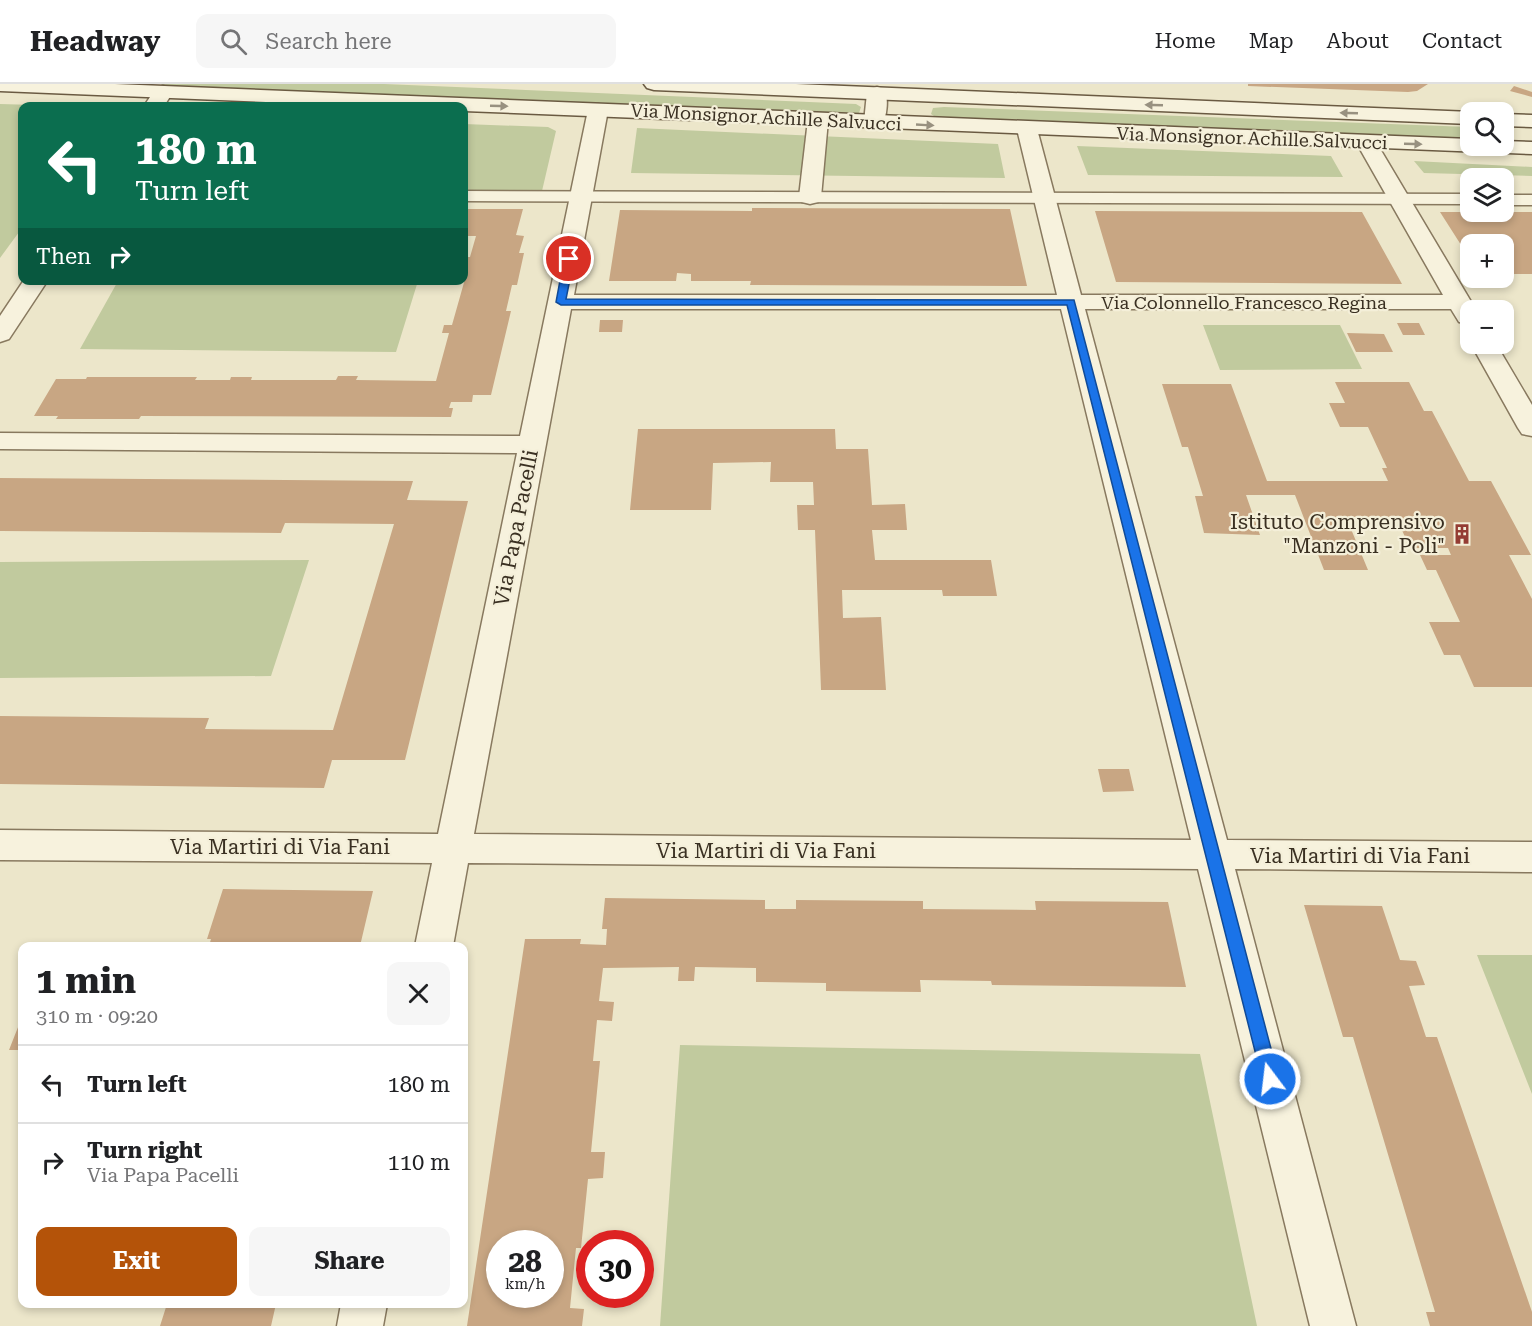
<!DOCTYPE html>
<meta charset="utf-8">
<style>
:root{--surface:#fff;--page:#f6f6f6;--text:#202124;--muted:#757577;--line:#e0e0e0;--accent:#b45309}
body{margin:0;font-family:"Roboto Serif",serif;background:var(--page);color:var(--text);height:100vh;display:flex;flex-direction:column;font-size:22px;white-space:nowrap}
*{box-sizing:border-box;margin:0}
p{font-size:20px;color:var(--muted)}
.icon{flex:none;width:33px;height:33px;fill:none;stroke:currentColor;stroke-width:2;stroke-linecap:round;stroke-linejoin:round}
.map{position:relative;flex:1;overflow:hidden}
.drawer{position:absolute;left:18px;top:858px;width:450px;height:366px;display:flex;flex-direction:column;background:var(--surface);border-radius:12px;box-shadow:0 3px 9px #0003}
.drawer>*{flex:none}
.top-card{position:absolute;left:18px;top:18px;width:450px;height:183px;border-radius:12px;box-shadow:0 3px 9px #0003;background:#0b6e4f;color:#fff;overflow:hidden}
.fabs{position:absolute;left:1460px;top:18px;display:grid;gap:12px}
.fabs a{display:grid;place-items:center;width:54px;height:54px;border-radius:12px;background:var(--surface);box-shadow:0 3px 9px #0003;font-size:30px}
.speed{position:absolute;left:486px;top:1146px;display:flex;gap:12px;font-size:30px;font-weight:700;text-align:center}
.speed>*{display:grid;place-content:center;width:78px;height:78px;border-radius:50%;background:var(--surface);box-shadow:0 3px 9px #0003;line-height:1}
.speed small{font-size:15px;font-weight:400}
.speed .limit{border:9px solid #d22;background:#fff;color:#111}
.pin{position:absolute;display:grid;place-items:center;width:51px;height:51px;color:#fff;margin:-26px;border:3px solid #fff;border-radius:50%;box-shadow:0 2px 6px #0007}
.me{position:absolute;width:66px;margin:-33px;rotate:345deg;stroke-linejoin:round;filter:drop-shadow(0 0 4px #0008)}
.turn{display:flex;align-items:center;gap:21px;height:126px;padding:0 18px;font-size:27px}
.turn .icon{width:78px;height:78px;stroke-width:2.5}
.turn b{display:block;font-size:42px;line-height:51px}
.then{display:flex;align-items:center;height:57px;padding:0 18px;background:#0003;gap:12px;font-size:22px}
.round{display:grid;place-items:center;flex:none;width:63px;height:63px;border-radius:12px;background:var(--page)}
.headline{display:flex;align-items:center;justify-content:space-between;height:102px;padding:0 18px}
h1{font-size:36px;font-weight:700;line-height:45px}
.cta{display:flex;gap:12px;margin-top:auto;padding:12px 18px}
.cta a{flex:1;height:69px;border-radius:12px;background:var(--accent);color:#fff;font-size:24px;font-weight:700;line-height:69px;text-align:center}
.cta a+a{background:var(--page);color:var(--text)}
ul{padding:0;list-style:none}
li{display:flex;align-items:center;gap:18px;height:78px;padding:0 18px;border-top:2px solid var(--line)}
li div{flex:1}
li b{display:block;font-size:22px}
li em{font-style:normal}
header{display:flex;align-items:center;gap:36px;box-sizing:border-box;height:84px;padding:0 30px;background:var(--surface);border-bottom:2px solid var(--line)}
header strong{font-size:28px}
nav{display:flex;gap:33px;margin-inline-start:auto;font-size:21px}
.search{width:420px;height:54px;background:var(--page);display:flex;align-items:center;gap:15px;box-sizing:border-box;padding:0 21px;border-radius:12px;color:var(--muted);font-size:22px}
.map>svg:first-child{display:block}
.green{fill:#c1ca9e}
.building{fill:#c8a683;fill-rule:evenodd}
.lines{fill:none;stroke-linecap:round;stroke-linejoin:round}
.service-casing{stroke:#88795f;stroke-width:3}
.pedestrian-casing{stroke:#88795f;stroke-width:3}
.minor-casing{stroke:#88795f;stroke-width:3}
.secondary-casing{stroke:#6a5a42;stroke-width:3}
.service{fill:#f7f2dd;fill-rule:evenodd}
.pedestrian{fill:#f7f2dd;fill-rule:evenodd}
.minor{fill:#f7f2dd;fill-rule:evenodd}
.secondary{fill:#f7f2dd;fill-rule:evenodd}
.oneway{fill:#989180}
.route{fill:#1a73e8;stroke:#114b97;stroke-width:1.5}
.labels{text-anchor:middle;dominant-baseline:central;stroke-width:4.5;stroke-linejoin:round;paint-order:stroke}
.far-street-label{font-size:18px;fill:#3a3022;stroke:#f4efd9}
.poi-label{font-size:21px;fill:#3a3022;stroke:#f4efd9;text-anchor:end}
.street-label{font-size:21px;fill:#3a3022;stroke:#f4efd9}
</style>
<header>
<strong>Headway</strong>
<div class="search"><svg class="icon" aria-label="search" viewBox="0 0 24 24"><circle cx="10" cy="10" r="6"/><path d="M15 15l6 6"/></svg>Search here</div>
<nav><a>Home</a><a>Map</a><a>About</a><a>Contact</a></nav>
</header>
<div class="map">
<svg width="1532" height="1242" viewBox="0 0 1532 1242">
<rect width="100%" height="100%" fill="#ece6ca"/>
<path class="green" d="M161,0h223l472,20 5,3 -2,6 -9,2 -687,-29z
M0,20l72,2h-50v122l-22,30z
M944,23l526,20v13l-533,-22 -6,-4 2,-6z
M464,40l84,3 8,4 -14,60 -78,-1z
M637,44l361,16 7,34 -374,-5z
M1077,62l254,10 12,21 -255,-2z
M1414,77l118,6v9l-108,-3z
M118,197v-1l300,1 -22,71 -316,-3z
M1203,241h137l22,44 -142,1z
M309,476l-38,116 -271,2v-116z
M1477,871h55v139z
M680,961l520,9 57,272h-597z"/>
<path class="building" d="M1248,0h180l-11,7 -9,1 -160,-6z
M1514,2l18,6v5l-22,-6z
M752,124l258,1 17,77 -277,-1 1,-4h-60v-7l-14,-1 -1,8h-67l11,-71 132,1z
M464,125h59l-7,26 8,1 -5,17h5l-7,32h-5l-6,26h5l-20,84h-18l-1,7h-21l-2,6h4l-2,9 -310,-1 -2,3h-83l2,-3h-24l22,-37h30l1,-2h110l-2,3h35l1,-3h21l-1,3h85l2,-4h20l-2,4 80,1 13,-48h-7l2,-8h8l13,-46 -1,-22h6l6,-21h-12z
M1095,127l267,1 40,72 -286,-2z
M1440,128h92v62h-29v-30h-33v15z
M600,236h23l-1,12h-23z
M1397,239h22l6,12h-22z
M1347,249l37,1 9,18h-37z
M1335,298h74l15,29h8l37,70h22l40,74h-22l23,44v88h-58l-14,-32h-16l-15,-33h31l-24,-52h-9l-7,-15h31l-3,-7h-38l-14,-31h-50l22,53h-44l-29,-75h-49l14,40 -56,-2 -9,-37h8l-15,-49h-6l-20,-63h69l36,97h121l-6,-13h5l-19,-41h-28l-11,-24h16z
M638,345h197l1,20h32l4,56 33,-1 2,26h-35l3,30h116l6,36h-54l-1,-6h-100l1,28 38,-1 5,73h-65l-6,-160h-17l-1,-25h17l-1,-23h-43l1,-20 -58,1 -2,47h-81z
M0,394l413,3 -6,19 61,1 -63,259h-73l-8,28 -324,-4v-68l209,2 -4,11 128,1 61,-206 -109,-1 -4,10 -281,-2z
M1098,685h31l5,22 -31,1z
M223,805l150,2 -13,55h-151l2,-7h-4z
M605,814l160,2v9h31v-9l127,1v8l113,1 -1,-9 133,1 18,85 -194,-2 -1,-4 -71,-1 1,12 -95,-1v-8l-70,-1v-14l-61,-1 -1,14h-16l1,-14 -76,1 -4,33 15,1 -2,19 -15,-1 -4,41h7l-9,91h14l-2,26 -15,1 -7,69h-5l-6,60 14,1 -2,17h-115l58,-387h56l-1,5 26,1 1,-16h-5zM500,1160h50v50h-50z
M1304,821l78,1 18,54 16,1 9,24 -16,1 17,51h11l95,275v14h-102l-4,-14h9l-82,-275h-10z
M22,933v33h-13z
M167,1220h109l-5,22h-111z"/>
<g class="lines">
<g class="service-casing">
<path id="service" d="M464,107l1006,3v10l-1006,-3z
M1503,111h29v10h-29z"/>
</g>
<g class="pedestrian-casing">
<path id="pedestrian" d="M818,30l7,2 3,4 -7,77 -3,5 -8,2 -8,-2 -3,-5 9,-77 3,-4z"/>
</g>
<g class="minor-casing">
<path id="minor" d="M163,2l7,2 3,4 -9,14h-20l12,-18z
M877,3l7,2c5,8 3,29 -3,37h-14l-3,-4 3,-29 3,-4z
M598,20l7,2 3,4 -34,185h483l-40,-166 3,-4 7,-2 7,2 3,4 44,166h362l-87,-153 3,-4 7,-2 7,2 3,4 100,168h-6v14l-11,-2 -8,-13h-366l142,531 305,2v30l-297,-3 121,457h-46l-112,-457 -730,-6 -15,83h-38l17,-83 -432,-3v-30l438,4 79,-381 -517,-4v-16l520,3 68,-326 3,-4zM571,225h490l130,531 -717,-6z
M24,196h24l-39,59 -9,3v-26z
M1471,260h25l36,61v31l-10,-2 -4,-6z
M341,1220h46l-4,22h-46z"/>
</g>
<g class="secondary-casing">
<path id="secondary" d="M0,0h115l1355,55v7h33v-5l29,1v12l-1068,-43v-5h-102l-362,-15z
M644,0h152l676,28h-2v12l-816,-34 -7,-2z
M1503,30l29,1v12l-29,-1z"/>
</g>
<use href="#service" class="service"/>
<use href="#pedestrian" class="pedestrian"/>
<use href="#minor" class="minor"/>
<use href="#secondary" class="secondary"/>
</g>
<defs><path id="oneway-solid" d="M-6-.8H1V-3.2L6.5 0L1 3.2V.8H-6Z" transform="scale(1.5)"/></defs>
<g class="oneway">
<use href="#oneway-solid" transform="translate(1154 21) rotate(-178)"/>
<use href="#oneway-solid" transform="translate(499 22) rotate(2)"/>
<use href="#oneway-solid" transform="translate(1349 29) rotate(-178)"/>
<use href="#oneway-solid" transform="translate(925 41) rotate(3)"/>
<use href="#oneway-solid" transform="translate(1413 60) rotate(2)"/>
</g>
<path class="route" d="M569,172l5,3 -8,40 508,1 205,779 -3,6 -6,2 -6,-2 -2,-6 -195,-774h-506l-5,-3 8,-43z"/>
<defs>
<g id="building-bare" transform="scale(1.62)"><path d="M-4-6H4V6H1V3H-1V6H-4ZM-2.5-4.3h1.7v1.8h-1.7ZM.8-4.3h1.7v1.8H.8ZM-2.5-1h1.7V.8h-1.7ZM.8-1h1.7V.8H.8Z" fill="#943c33" stroke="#f4efd9" stroke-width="2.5" paint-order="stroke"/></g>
</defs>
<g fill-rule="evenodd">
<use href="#building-bare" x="1462" y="450"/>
</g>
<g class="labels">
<g class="far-street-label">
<text transform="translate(766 33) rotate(3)">Via Monsignor Achille Salvucci</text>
<text transform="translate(1252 54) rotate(2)">Via Monsignor Achille Salvucci</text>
<text x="1244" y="218">Via Colonnello Francesco Regina</text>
</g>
<g class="poi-label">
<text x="1445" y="438">Istituto Comprensivo<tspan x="1445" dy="24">"Manzoni - Poli"</tspan></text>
</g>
<g class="street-label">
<text transform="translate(516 444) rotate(-79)">Via Papa Pacelli</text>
<text x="280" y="763">Via Martiri di Via Fani</text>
<text x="766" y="767">Via Martiri di Via Fani</text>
<text x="1360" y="772">Via Martiri di Via Fani</text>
</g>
</g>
</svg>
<div class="fabs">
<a><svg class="icon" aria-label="search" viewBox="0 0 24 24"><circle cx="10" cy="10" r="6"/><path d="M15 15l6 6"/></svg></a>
<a><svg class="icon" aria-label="layers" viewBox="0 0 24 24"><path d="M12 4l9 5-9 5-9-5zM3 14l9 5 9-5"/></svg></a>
<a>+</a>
<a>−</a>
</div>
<div class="speed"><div>28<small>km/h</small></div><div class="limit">30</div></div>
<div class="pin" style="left:569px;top:175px;background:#d93025"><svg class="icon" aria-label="arrive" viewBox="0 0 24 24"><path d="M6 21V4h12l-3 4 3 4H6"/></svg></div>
<svg class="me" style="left:1270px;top:995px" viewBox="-20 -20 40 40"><circle r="17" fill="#1a73e8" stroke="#fff" stroke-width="3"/><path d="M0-11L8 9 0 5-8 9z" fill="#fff"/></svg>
<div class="top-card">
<div class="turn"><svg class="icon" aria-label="left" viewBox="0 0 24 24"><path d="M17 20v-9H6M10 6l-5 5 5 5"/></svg><div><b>180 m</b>Turn left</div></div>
<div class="then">Then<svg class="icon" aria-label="right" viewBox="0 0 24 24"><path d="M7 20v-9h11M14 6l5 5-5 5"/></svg></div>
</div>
<section class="drawer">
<div class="headline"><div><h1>1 min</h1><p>310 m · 09:20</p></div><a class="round"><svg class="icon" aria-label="close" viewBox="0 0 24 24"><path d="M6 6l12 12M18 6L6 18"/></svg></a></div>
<ul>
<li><svg class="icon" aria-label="left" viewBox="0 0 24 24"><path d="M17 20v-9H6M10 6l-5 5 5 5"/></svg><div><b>Turn left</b></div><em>180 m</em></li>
<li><svg class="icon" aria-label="right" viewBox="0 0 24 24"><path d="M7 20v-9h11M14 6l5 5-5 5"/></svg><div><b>Turn right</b><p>Via Papa Pacelli</p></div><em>110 m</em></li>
</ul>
<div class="cta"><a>Exit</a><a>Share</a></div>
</section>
</div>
